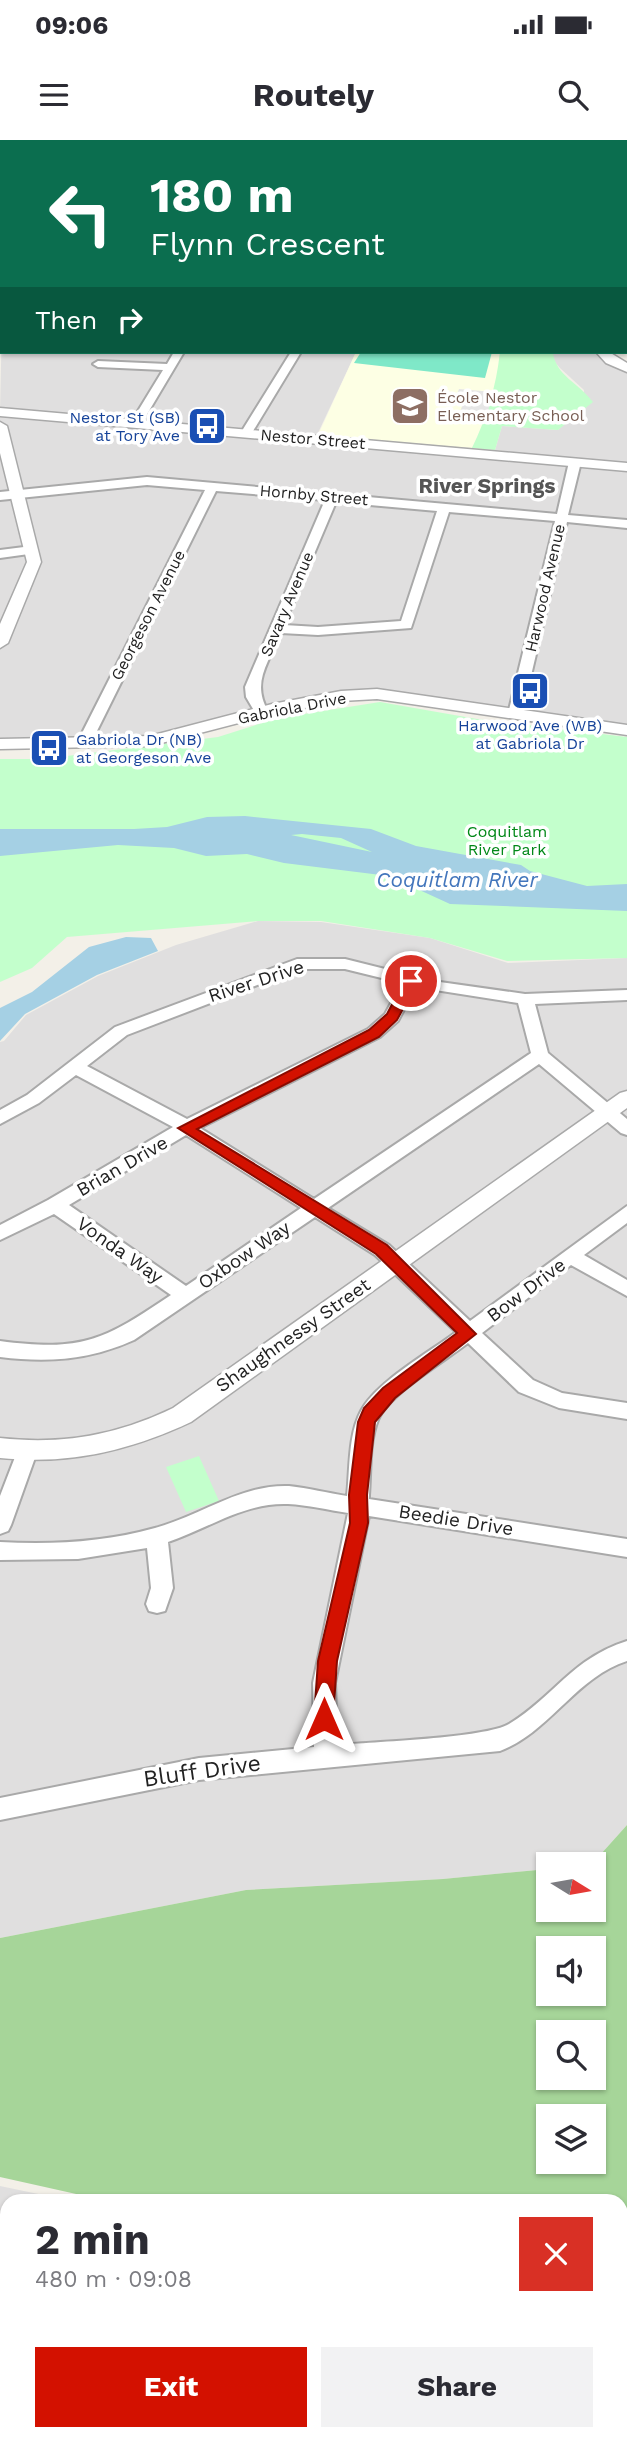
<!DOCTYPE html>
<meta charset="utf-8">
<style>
:root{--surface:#fff;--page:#f2f2f3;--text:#2b2b33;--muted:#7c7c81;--accent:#d31100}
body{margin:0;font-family:"Work Sans",sans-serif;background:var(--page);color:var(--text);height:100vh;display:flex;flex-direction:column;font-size:26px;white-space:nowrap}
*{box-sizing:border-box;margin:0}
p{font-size:23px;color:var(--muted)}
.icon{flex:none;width:38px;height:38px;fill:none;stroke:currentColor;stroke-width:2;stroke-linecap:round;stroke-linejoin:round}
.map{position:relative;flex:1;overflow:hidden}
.sheet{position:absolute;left:0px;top:2054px;width:628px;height:247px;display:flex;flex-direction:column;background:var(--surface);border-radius:21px 21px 0 0;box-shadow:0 2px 5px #0004}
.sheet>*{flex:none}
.top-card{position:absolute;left:0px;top:0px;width:628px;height:214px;box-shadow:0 2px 5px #0004;background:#0b6e4f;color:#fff;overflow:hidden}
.needle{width:46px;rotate:101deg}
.buttons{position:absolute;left:536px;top:1712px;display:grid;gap:14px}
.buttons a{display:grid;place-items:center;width:70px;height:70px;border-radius:0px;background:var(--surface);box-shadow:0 2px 5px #0004;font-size:35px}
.pin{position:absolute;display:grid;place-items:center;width:60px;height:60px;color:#fff;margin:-30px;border:4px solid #fff;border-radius:50%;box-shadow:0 2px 7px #0007}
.me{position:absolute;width:77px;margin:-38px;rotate:0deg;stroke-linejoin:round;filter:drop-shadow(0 0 5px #0008)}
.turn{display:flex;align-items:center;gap:24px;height:147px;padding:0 35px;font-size:32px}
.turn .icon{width:91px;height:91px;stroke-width:2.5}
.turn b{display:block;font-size:49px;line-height:60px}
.then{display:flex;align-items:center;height:66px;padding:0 35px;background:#0003;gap:14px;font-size:26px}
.round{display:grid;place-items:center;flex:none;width:74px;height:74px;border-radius:0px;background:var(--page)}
.overview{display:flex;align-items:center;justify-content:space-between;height:119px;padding:0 35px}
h1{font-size:42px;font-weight:700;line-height:52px}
.button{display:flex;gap:14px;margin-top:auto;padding:14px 35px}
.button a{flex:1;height:80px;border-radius:0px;background:var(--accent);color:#fff;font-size:28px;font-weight:700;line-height:80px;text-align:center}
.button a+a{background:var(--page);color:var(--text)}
.status{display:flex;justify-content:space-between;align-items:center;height:49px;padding:0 35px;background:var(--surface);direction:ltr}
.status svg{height:19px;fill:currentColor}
header{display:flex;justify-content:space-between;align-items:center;height:91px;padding:0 35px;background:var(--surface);font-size:32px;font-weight:700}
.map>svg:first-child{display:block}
.residential{fill:#e0dfdf}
.education{fill:#fdffe4}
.forest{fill:#a6d599;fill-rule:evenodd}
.park{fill:#c3ffcc}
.pitch{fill:#7fe8c8}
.parking{fill:#e6e6e6}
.water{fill:#a5d0e4;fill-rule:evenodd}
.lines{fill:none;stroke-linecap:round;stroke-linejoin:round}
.pedestrian-casing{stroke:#a9a9a9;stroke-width:4}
.minor-casing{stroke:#a9a9a9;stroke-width:4}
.tertiary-casing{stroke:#a9a9a9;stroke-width:3}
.secondary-casing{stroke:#698100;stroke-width:4}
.pedestrian{fill:#fff;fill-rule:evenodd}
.minor{fill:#fff;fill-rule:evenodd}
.tertiary{fill:#fff;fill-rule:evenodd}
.secondary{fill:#f6ffb9;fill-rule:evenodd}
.route{fill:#d31100;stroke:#890b00;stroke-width:2}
.labels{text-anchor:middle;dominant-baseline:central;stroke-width:7;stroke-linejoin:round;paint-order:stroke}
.far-education-label{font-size:16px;fill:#785e54;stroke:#fff;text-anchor:start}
.far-transit-label{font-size:16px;fill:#164399;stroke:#fff;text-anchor:end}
.far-street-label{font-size:16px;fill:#222;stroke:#fff}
.far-park-label{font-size:16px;fill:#028818;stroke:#fff}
.street-label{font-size:19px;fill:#222;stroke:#fff}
.far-district-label{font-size:21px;font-weight:bold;fill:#555;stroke:#fff}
.water-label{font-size:21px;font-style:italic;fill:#4376bc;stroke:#fff}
.near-street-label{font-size:23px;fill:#222;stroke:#fff}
</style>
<div class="status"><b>09:06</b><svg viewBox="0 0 49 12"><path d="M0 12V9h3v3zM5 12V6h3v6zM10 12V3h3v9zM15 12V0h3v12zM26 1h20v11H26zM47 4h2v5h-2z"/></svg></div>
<header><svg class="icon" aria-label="menu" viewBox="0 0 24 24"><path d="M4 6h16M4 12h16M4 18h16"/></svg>Routely<svg class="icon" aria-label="search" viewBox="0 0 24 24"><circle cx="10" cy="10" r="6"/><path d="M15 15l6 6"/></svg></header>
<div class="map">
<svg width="627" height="2300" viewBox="0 0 627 2300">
<rect width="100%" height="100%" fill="#f3f0e8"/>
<path class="residential" d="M2,179v33h354l-39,83 -317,-23z
M553,212h44l13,13 17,5v94l-132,-14 7,-24 56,4 25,-23 1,-17 -24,-22 -7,-8z
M0,273l627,54v261l-236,-37 -78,8 -152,38 -161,6z
M258,781l63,1 109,16 78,25 119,-5v867l-35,39h-44v5l-105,10 -197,11 -246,48v-896l4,-1 22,-26 72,-39 78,-31z
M0,2046l72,15 -65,1v232h614v-113l6,1v118h-627z"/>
<path class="education" d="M356,212h144l-3,29 -12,39 -13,28 -154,-13z"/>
<path class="forest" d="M627,1685v488l-6,-1v-110h-509l-112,-25v-239l246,-48 197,-11 105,-10v40h45l-1,-45zM548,1808h45v45h-45zM548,1892h45v45h-45zM548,1976h45v45h-45z"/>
<path class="park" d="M0,0h627v162l-1,-160h-624v31z
M500,212h53c2,23 27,32 40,50l-35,28 -56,-4 -7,24 -23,-2c15,-31 24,-61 28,-96z
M380,562l97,17 150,18v221l-120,3 -77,-23 -109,-17h-63l-191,16 -35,31 -32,14v-223h43l175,-22 60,-19z
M199,1316l20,45 -33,11 -20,-45z"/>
<path class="pitch" d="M361,212h131l-7,26 -131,-15z"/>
<path class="parking" d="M459,249l35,3 -9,28h-28l7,-19 -9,-1z"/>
<path class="water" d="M245,676l126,13 45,17 105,19 9,6 57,15 40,-2v27l-177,-7 -61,-28 -105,-13 -37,-9 -41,2 -32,-8 -56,-3 -118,11v-27h134l33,-2 40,-10zM302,694l39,4 31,14 -81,-17z
M126,797l25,1 7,13 -61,24 -72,39 -25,27v-33l32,-16 57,-45z"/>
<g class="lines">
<g class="pedestrian-casing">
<path id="pedestrian" d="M626,35h1v4h-1z
M626,47h1v4h-1z
M627,85v7h-1v-7z"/>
</g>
<g class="minor-casing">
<path id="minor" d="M224,0h8l-9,2z
M2,84v6l-2,1v-6z
M0,123h2v6h-2z
M174,212h10l-44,74h-8l-2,-2 33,-54 -65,-3 -5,-3 5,-3 69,3z
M291,212h10l-51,84h-8l-2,-2z
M575,319l6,3 -13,53 59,5v8l-60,-6 -45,192 -7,4 -7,-4 47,-193 -106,-9 -38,116 -93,7 -37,-2c-12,29 -30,49 -13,78l-7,4 -5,-1 -10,-17 -1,-10 80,-187 -109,-9 -125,252 -7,4 -7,-4 128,-253 -58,-5 -147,15v-8l147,-15 410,37 12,-52zM336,362l101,9 -36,110 -83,6 -34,-2z
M32,406l4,1v6l-36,5v-8z
M297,819h48l88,22 92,13 102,-4v10l-92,4 13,49 79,66v16l-6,-2 -82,-69 -211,144 61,37 81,76 157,-115v17l-43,32 43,25v16l-56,-31 -89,68 51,47 29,13 65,10v16l-68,-11 -40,-16 -51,-49c-23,18 -79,51 -90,77 -9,22 -7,52 -9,75v4l258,40v18l-258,-41 -34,167 2,62c34,-3 149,-7 172,-21 46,-28 62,-65 118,-83v20c-51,16 -77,71 -127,90l-301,29 -199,40v-22l199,-40 115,-11 -1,-64 35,-170c-20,-3 -40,-8 -60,-9 -43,-2 -81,25 -120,38l5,46 -8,23 -8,2 -8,-2 -3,-7 5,-16 -4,-40 -69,11 -78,1v-18c52,3 105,0 155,-14 45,-12 86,-44 134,-42 19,2 39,7 58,10 3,-27 1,-61 14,-85 15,-29 69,-59 95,-79l-81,-77 -60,-38 -181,123c-44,20 -86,23 -134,17v-16c83,11 104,-1 171,-46l-117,-81 -54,26v-15l48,-25 125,-73 -97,-52 -37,28 -39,21v-14l27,-15 88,-68zM299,829h46l57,14 -17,31 -17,15 -181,90 -100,-53 40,-31zM416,847l102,16 13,50 -217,146 -114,-71 180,-91 18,-16zM186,995l115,73 -115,78 -117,-81z
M27,1304l7,2 3,6 -26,73 -3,6 -8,3v-38l17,-44 3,-6z
M69,2294h30l-2,6h-30z"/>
</g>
<g class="tertiary-casing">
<path id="tertiary" d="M2,173v9l-2,1v-9z
M596,212h13l18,11v9l-21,-9z
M0,268l627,55v8l-627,-55z
M0,282l7,4 34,136 -33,81 -8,5v-24l27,-62 -27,-109z
M377,549l250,36v10l-250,-36 -36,2 -68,13 -123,32 -150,3v-10l150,-3 122,-32 69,-13z
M627,951v17l-436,314c-62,29 -122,43 -191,36v-20c63,7 117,-3 173,-30l447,-315z
M0,2248l7,1v34l-7,-1z
M108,2294h56l3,6h-57z"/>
</g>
<g class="secondary-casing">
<path id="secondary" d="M0,33l2,1v8l-2,-1z
M626,169h1v8h-1z"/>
</g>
<use href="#pedestrian" class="pedestrian"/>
<use href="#minor" class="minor"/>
<use href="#tertiary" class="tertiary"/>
<use href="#secondary" class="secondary"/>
</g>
<path class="route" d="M411,837l7,4 -21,39 -18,17 -182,92 190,116 89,89 -81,64 -20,24 -8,73 1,28 -31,138 -4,58 -2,6 -7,3 -7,-3 -3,-6 4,-58 32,-138 -1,-28 9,-73 6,-14 19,-20 74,-55 -81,-79 -198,-126 191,-98 18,-16 19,-36z"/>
<defs>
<g id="school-square" transform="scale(2.0125)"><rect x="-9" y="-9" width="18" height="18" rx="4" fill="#8d6e63" stroke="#fff"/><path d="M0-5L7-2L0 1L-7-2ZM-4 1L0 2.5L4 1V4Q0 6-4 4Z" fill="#fff"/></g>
<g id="bus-square" transform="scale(2.0125)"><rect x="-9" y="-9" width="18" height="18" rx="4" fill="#1a4fb4" stroke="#fff"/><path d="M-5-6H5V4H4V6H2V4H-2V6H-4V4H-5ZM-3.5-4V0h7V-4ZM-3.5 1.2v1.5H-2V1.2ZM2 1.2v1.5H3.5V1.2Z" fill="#fff"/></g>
</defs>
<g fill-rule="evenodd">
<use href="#school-square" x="410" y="266"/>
<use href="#bus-square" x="207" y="286"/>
<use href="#bus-square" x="530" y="551"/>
<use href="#bus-square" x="49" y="608"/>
</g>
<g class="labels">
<g class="far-education-label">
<text x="437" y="257">École Nestor<tspan x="437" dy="18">Elementary School</tspan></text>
</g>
<g class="far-transit-label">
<text x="180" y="277">Nestor St (SB)<tspan x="180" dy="18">at Tory Ave</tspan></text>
<text x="530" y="585" text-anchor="middle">Harwood Ave (WB)<tspan x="530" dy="18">at Gabriola Dr</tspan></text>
<text x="76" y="599" text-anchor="start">Gabriola Dr (NB)<tspan x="76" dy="18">at Georgeson Ave</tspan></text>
</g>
<g class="far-street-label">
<text transform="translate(313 299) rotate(5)">Nestor Street</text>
<text transform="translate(314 355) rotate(5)">Hornby Street</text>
<text transform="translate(545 448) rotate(-77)">Harwood Avenue</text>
<text transform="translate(287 464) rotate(-67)">Savary Avenue</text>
<text transform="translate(148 475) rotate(-63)">Georgeson Avenue</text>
<text transform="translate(292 568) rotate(-11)">Gabriola Drive</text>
</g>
<g class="far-park-label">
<text x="507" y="691">Coquitlam<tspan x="507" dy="18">River Park</tspan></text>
</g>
<g class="street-label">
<text transform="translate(256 841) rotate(-18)">River Drive</text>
<text transform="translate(122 1026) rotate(-30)">Brian Drive</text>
<text transform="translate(120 1110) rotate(35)">Vonda Way</text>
<text transform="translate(244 1115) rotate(-34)">Oxbow Way</text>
<text transform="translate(526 1150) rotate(-37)">Bow Drive</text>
<text transform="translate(293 1195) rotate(-35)">Shaughnessy Street</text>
<text transform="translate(456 1380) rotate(9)">Beedie Drive</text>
</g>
<g class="far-district-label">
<text x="487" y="345">River Springs</text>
</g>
<g class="water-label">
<text x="457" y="739">Coquitlam River</text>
</g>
<g class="near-street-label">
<text transform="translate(202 1631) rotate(-8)">Bluff Drive</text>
</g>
</g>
</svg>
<div class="buttons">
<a><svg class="needle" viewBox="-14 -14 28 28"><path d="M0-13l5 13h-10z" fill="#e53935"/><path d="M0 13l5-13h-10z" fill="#7c7c81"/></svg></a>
<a><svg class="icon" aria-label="sound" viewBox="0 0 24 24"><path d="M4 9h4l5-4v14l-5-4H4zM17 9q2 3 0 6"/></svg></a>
<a><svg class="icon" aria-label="search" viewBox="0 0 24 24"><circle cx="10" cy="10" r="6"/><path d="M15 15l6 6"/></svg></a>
<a><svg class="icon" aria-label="layers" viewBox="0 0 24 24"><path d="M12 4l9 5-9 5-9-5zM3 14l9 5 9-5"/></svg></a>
</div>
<div class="pin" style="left:411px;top:841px;background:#d93025"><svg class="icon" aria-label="arrive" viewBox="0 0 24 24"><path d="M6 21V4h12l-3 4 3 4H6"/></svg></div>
<svg class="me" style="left:324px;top:1579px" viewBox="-20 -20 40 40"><path d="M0-17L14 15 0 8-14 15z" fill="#d31100" stroke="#fff" stroke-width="4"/></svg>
<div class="top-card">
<div class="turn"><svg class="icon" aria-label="left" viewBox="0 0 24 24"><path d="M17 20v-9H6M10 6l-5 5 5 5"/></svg><div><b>180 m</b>Flynn Crescent</div></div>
<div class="then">Then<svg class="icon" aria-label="right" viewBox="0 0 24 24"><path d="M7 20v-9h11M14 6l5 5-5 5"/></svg></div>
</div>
<section class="sheet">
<div class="overview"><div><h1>2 min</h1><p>480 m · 09:08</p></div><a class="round" style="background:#d93025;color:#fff"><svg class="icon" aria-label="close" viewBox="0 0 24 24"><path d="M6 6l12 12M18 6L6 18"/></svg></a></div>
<div class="button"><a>Exit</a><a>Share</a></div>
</section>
</div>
